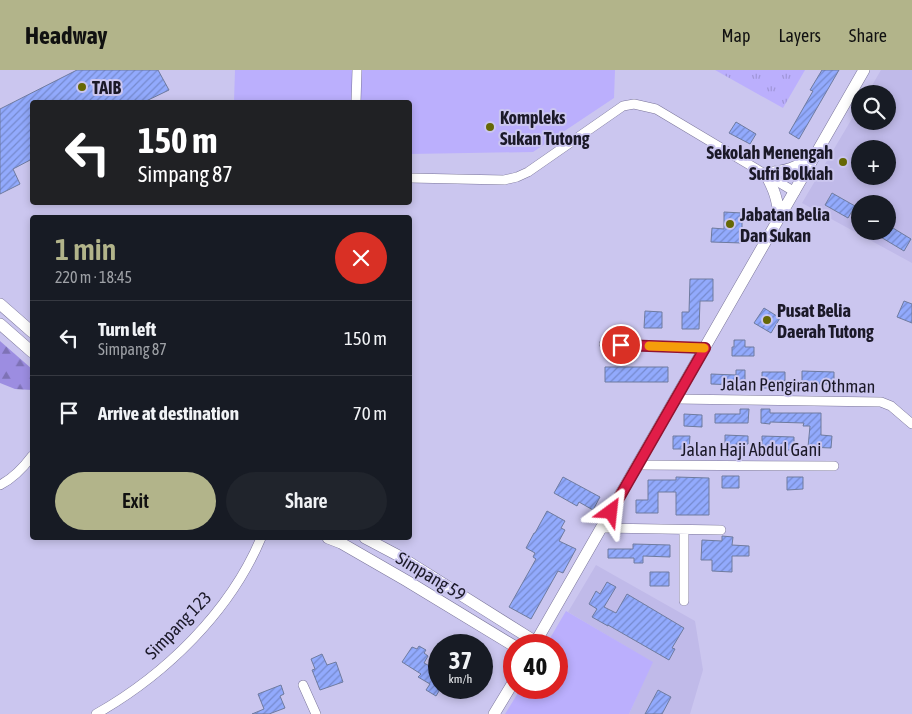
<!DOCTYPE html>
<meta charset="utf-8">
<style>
:root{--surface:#171b24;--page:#20242c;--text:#f1f3f6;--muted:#9ea1a6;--line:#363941;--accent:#b2b48a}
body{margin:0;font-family:"Asap Condensed",sans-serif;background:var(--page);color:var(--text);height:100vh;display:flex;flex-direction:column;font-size:19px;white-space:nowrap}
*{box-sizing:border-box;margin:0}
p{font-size:16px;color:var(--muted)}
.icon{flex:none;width:28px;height:28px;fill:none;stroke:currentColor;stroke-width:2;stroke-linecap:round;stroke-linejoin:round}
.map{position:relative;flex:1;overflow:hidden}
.sheet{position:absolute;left:30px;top:145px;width:382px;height:325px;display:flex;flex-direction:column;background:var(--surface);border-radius:5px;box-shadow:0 2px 8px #0003}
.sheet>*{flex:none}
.banner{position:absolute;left:30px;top:30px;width:382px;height:105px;border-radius:5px;box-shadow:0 2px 8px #0003;background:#202124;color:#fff;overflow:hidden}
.controls{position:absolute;left:851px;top:15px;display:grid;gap:10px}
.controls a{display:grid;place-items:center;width:45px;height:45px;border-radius:50%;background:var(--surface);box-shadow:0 2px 8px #0003;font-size:25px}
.speed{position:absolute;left:428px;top:564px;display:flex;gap:10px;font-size:25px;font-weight:700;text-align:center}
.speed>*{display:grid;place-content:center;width:65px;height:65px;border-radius:50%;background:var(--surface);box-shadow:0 2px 8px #0003;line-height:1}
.speed small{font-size:12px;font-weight:400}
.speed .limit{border:8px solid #d22;background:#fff;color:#111}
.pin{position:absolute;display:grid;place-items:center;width:42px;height:42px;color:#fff;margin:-21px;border:2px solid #fff;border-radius:50%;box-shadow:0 1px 5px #0007}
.me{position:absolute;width:55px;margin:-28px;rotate:30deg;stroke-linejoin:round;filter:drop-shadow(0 0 4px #0008)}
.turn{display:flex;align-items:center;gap:18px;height:105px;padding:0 25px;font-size:22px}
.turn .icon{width:65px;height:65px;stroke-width:2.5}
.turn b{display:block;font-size:35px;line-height:42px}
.round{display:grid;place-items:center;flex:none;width:52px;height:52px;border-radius:26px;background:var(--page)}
.summary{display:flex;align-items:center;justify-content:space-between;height:85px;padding:0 25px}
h1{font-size:30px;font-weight:600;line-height:38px;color:var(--accent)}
.button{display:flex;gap:10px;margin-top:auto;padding:10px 25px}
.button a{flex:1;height:58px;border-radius:30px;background:var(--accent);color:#111;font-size:20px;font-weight:600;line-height:58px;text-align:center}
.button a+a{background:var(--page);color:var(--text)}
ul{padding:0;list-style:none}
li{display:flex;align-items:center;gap:15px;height:75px;padding:0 25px;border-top:1px solid var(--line)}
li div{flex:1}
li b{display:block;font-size:19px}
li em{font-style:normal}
header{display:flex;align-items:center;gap:30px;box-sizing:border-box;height:70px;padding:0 25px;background:var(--accent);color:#111}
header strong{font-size:24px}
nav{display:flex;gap:28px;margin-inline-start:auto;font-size:18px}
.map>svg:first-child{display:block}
.built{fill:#c0bae9;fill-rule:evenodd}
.grass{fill:#bbaffd}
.forest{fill:url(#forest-firs)}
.park{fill:url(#park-tufts)}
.building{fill:url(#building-hatch);stroke:#6f7b9f}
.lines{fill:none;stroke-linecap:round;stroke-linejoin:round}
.minor-casing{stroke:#7a759a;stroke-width:10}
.tertiary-casing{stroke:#7a759a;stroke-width:12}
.minor{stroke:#fff;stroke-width:9}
.tertiary{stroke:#fff;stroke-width:11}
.route-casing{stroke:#92132f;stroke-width:12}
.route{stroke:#e11d48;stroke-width:9}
.slow{stroke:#f59e0b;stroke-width:9}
.poi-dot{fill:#666805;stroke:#cbc6ef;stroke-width:2}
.labels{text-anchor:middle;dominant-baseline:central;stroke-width:4;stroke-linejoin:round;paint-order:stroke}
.poi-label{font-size:18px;font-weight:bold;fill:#1b1928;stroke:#cbc6ef;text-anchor:start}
.street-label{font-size:18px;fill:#1b1928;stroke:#cbc6ef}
</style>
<header>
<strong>Headway</strong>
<nav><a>Map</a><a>Layers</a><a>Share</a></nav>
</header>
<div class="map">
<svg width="912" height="644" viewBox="0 0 912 644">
<defs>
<pattern id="forest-firs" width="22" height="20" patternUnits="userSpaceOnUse" patternTransform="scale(1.25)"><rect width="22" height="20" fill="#9c8de1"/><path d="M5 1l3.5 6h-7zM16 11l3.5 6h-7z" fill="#7e72b6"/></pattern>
<pattern id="park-tufts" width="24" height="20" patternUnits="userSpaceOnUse" patternTransform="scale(1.25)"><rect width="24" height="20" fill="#bbaffd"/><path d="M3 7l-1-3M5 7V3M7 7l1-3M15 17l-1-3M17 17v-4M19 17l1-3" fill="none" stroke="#a096d9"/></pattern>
<pattern id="building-hatch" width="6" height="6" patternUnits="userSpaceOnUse" patternTransform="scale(1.25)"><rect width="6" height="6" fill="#92aafd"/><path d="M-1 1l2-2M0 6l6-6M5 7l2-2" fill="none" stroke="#768acd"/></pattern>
</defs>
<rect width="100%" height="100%" fill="#cbc6ef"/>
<path class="built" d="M881,0h31v193l-110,-60 58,-98v16h28v-27h-21zM860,79h28v27h-28zM860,134h28v27h-28z
M596,495l99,56 8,49 -13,44h-61l23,-52 -84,-50z"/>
<path class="grass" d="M235,0h380l-1,28 -81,54 -123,2v-52h-176z
M566,541l87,51 -24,52h-124l16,-26h35v-43h-10z"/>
<path class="forest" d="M0,271l32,28v21l-17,-1 -15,-6z"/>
<path class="park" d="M715,0h90l-22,38z"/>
<path class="building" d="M77,0h81l11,20 -25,12h-112v57l-19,10 7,15 -20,10v-85z
M822,0h17l-40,69 -10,-6 24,-42 -3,-1z
M736,52l20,12 -6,10 -21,-11z
M832,123l23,13 -7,12 -23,-13z
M724,142l18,1v30l-31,-1 1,-14 12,1z
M888,155l23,14 -7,12 -25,-15 3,-5h6z
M690,209h23v22h-13l-1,28h-17v-17h7z
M904,231l8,3v19l-15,-6z
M764,238l16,10 -9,15 -17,-10z
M645,241l17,1v16h-18z
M734,270h11v7h9v9h-22v-9h2z
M605,297h63v15h-63z
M736,300h9v18h-9v-3l-25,-1v-10l25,1z
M802,301l32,1v12h-32z
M762,302h23v9h-13v7h-8v-7h-2z
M740,339h9l-1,14h-33v-9h25z
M761,339h9v4h51v22l11,1 -1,12 -23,-1 2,-21h-7l1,-3 -34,-1v2l-9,-1z
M684,344l18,1v12l-18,-1z
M725,365l23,1v8h-12v8h-8v-8h-3z
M673,366h17l-1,13h-16z
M762,366l32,1v13h-32z
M722,406h17v12h-17z
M563,407l37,20 -7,13 -14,-8 -2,4 -23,-13z
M676,407l33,1v37h-33v-23h-18v21h-22v-13h12v-20h28z
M787,407h16v12l-16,1z
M547,441l18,10 -4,7 4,2 -6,11 17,8 -13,24 -5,-2 -27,48 -22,-12 27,-48 -3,-2 2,-4 -9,-5 8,-15h1z
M722,466l11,1 -1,8 17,1v10h-17v16l-20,-1v-11h-11l1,-20 20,1z
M633,474l37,1v12l-27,-1v7h-9v-5h-26v-9h25z
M650,502h19v14h-19z
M607,512l9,5 -12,20 12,6 11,-19 57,34 -12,20 3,1 -6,11 -61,-35v1l-16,-9 5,-8 -8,-5 7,-13 4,3z
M419,576l7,4 -2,3 4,3 -4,7 15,8v20l-3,5 -10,-6 4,-6 -12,-7 3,-3 -19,-12 10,-15 5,2z
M322,584l5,11 9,-3 7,20 -23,8 -8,-20 3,-1 -4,-10z
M281,615l3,9 -4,2 5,12 -16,6h-17l12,-5 -6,-15z
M658,620l13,7 -9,17h-17z"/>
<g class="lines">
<g class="minor-casing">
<path id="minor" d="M356,32l1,-32
M410,108l94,2 13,-3 11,-5 95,-66 11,-2 22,5 139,83
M604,274l101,4
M676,329l205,3 10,4 21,18
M638,395l196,1
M0,415c14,-7 23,-17 32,-29
M602,458l119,2
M684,460v71
M303,615l13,29
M96,644c69,-39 134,-102 165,-176"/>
</g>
<g class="tertiary-casing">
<path id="tertiary" d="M779,148c-1,-18 -5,-29 -14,-45 22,-2 30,-5 49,-16
M0,234l32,28
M0,254l32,28
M328,468l13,5 66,38 107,65
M365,468l34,18 137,86
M534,575l330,-575
M494,644l20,-33"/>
</g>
<use href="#minor" class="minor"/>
<use href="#tertiary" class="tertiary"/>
</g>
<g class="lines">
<g class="route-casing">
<path id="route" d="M611,442l94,-164 -84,-3"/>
</g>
<use href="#route" class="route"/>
<path class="slow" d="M649,276l55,2"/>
</g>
<g class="poi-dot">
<circle cx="82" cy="17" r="5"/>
<circle cx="490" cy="57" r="5"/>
<circle cx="843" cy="92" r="5"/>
<circle cx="730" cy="154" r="5"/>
<circle cx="767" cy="250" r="5"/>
</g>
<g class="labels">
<g class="poi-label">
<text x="92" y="17">TAIB</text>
<text x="500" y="47">Kompleks<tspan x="500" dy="21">Sukan Tutong</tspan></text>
<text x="833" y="82" text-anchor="end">Sekolah Menengah<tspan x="833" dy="21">Sufri Bolkiah</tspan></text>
<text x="740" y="144">Jabatan Belia<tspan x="740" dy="21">Dan Sukan</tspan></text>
<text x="777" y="240">Pusat Belia<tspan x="777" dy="21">Daerah Tutong</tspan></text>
</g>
<g class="street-label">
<text transform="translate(798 315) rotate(1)">Jalan Pengiran Othman</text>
<text x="751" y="379">Jalan Haji Abdul Gani</text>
<text transform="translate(431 506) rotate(31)">Simpang 59</text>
<text transform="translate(178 555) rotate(-46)">Simpang 123</text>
</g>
</g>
</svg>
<div class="controls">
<a><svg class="icon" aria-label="search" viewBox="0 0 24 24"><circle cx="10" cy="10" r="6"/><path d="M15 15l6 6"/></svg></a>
<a>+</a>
<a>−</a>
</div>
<div class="speed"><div>37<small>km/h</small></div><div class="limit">40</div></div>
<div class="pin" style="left:621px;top:275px;background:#d93025"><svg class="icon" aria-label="arrive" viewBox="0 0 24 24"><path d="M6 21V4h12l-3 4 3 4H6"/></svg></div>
<svg class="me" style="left:611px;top:442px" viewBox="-20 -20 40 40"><path d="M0-17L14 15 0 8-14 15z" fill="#e11d48" stroke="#fff" stroke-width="4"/></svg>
<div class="banner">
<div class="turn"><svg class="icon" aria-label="left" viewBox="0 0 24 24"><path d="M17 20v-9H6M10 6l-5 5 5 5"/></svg><div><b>150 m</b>Simpang 87</div></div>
</div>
<section class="sheet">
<div class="summary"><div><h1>1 min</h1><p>220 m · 18:45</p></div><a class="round" style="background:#d93025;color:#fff"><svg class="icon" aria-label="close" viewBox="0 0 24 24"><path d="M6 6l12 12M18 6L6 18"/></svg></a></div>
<ul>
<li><svg class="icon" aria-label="left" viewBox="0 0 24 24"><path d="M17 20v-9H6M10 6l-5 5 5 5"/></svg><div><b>Turn left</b><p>Simpang 87</p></div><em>150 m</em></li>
<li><svg class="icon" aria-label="arrive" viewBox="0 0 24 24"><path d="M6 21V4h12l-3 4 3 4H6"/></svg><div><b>Arrive at destination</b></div><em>70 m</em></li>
</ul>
<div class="button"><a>Exit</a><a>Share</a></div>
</section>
</div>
